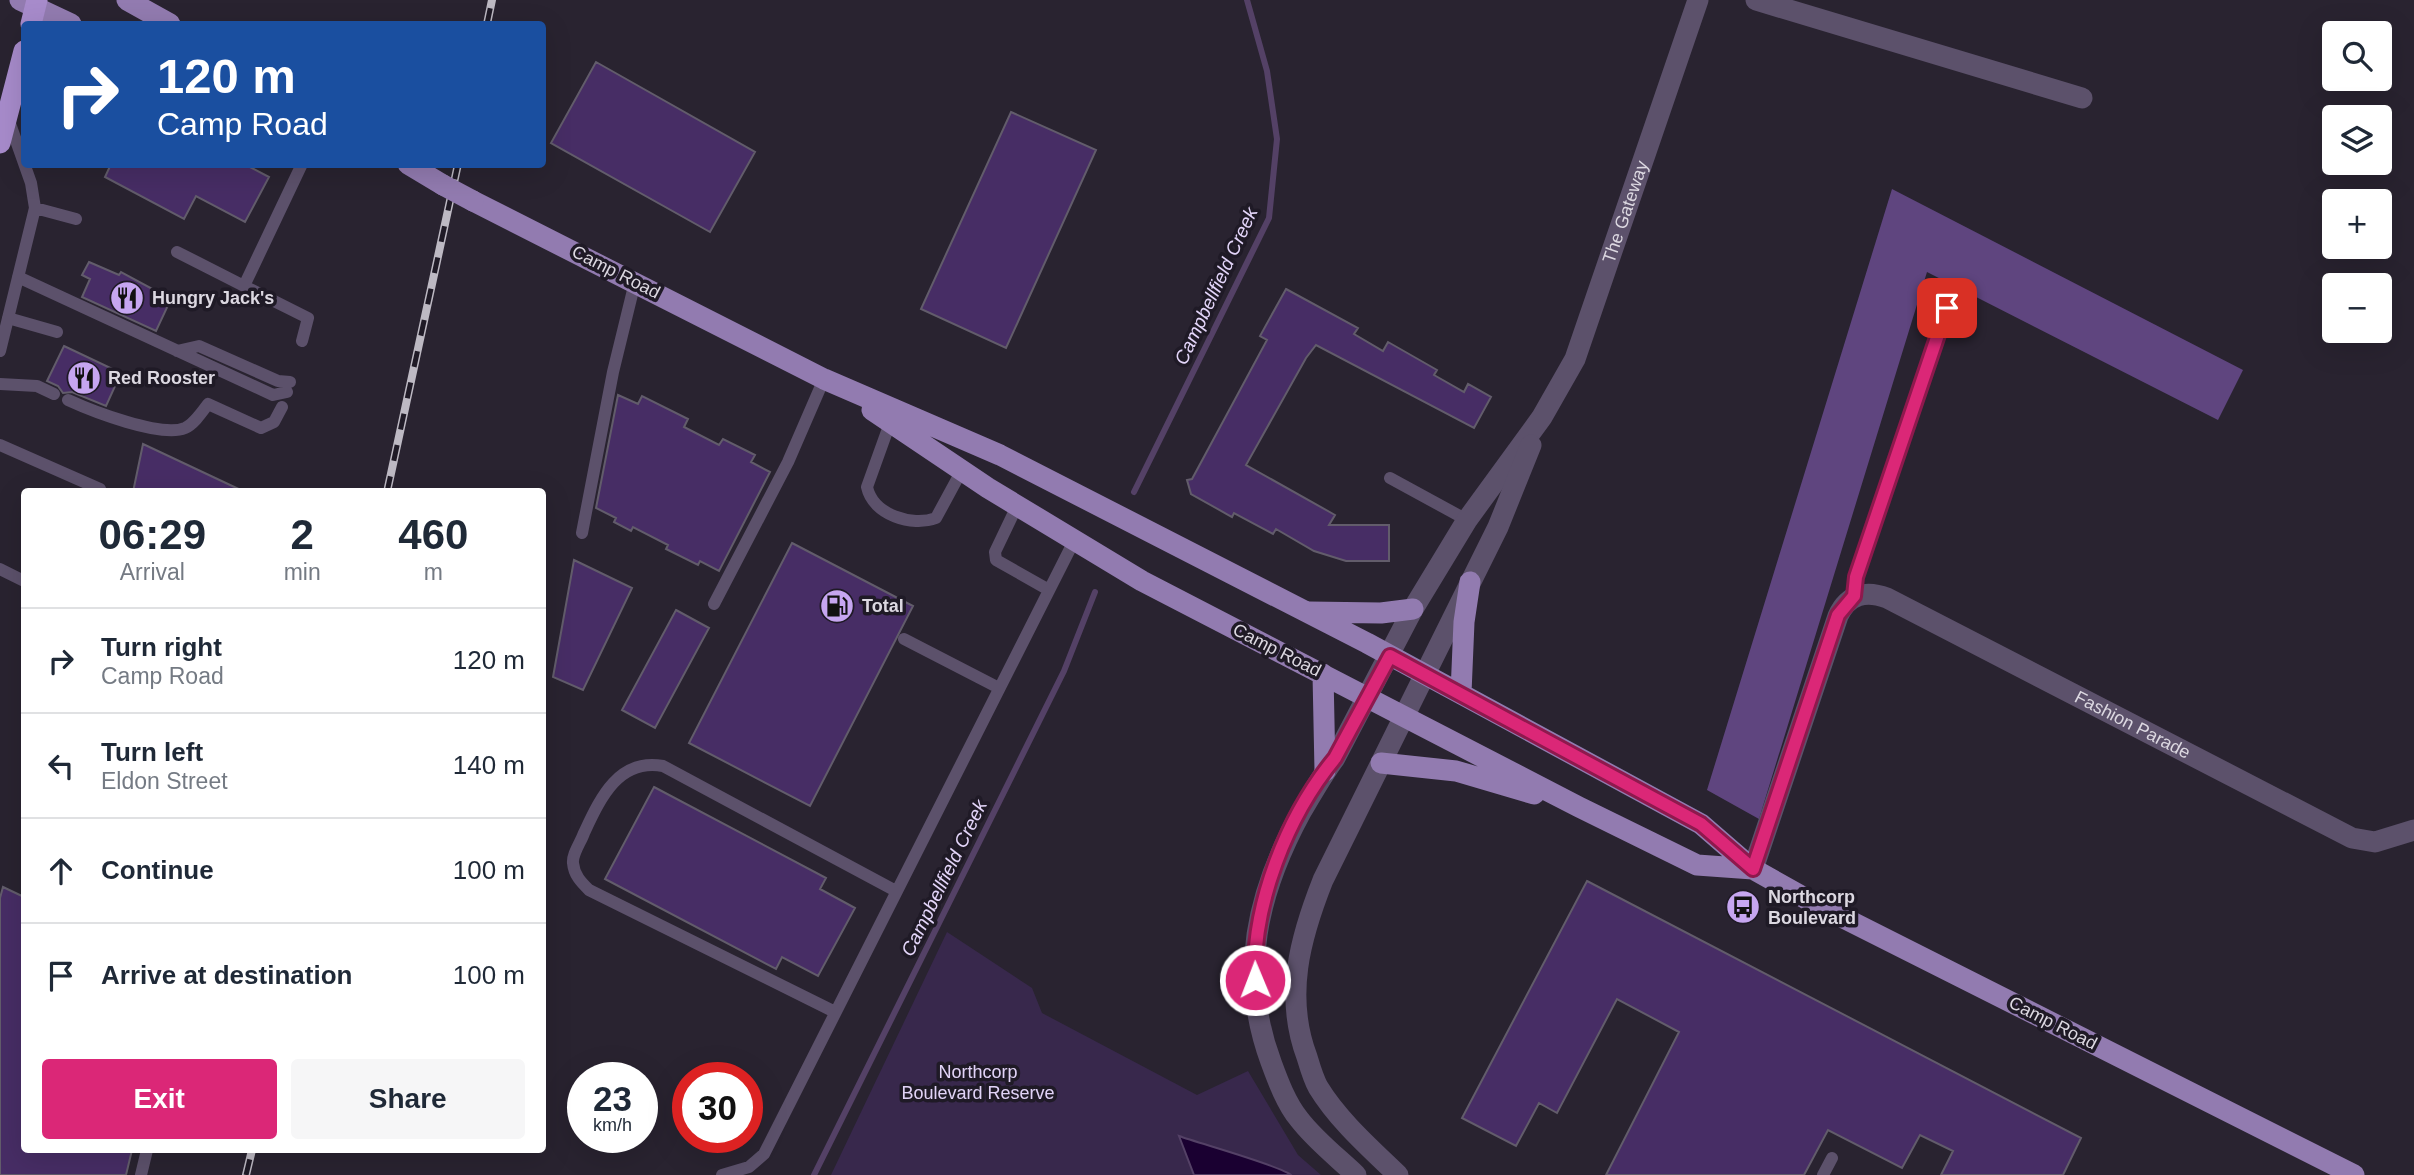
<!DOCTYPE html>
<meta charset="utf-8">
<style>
:root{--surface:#fff;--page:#f6f6f7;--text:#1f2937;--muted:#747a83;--line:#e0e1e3;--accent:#db2777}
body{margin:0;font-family:Helvetica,sans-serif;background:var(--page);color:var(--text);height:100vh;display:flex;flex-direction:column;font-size:26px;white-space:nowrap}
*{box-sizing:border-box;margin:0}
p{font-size:23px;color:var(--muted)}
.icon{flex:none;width:38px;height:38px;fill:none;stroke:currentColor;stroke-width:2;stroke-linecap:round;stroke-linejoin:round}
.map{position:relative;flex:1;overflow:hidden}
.panel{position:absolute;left:21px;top:488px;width:525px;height:665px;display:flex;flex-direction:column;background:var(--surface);border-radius:7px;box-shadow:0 7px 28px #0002}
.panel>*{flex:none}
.hud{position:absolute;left:21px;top:21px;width:525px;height:147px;border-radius:7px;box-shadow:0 7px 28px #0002;background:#1a4fa0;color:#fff;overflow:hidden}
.controls{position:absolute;left:2322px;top:21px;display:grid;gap:14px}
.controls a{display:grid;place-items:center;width:70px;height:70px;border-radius:7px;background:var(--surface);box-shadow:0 7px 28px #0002;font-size:35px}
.speed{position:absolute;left:567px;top:1062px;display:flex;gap:14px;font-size:35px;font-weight:700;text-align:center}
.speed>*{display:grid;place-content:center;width:91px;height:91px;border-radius:50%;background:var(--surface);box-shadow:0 7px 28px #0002;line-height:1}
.speed small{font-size:18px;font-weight:400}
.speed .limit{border:10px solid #d22;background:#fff;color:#111}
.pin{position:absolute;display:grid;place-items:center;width:60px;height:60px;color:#fff;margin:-30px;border-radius:14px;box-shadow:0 4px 10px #0006}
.me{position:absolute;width:77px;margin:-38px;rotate:359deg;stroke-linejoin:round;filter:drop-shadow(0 0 5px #0008)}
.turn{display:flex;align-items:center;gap:24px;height:147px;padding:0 21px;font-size:32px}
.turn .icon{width:91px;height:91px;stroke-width:2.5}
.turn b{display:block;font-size:49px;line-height:60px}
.eta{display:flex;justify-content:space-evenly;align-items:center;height:119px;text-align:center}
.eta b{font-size:42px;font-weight:800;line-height:49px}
.action{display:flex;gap:14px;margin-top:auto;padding:14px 21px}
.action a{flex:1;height:80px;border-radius:7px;background:var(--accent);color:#fff;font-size:28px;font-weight:800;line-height:80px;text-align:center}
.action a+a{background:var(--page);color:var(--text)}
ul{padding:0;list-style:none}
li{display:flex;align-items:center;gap:21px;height:105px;padding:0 21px;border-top:2px solid var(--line)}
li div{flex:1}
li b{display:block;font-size:26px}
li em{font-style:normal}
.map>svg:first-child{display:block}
.green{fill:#38284c}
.forest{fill:#5f457f}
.water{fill:#1a0031;stroke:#544166;stroke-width:2}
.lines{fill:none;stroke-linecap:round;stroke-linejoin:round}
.stream{stroke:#544166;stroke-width:6}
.building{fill:#472d65;stroke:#625c6b;stroke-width:2}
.lane{stroke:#5c516b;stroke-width:12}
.street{stroke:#5c516b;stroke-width:21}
.primary{stroke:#927bb0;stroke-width:21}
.highway{stroke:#a78bcb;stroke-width:21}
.rail-casing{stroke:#bdb9c3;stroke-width:8}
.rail{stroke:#1f1a26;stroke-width:5;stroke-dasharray:16;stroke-linecap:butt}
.primary-bridge{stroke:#927bb0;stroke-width:21}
.route-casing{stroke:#8e194d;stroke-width:18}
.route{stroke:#db2777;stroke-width:12}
.labels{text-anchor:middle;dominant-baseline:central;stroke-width:7;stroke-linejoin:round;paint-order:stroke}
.street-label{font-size:18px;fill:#dcd8e1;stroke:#1f1a26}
.poi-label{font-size:18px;font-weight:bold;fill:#dcd8e1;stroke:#1f1a26;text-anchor:start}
.park-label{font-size:18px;fill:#e1d3f7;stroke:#1f1a26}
.water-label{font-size:19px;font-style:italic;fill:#e4d6fa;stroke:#1f1a26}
</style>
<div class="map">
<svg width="2414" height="1175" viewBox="0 0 2414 1175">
<rect width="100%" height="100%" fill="#292330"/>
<path class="green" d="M947,932l85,56 10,25 155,82 51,-24 50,84 23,20h-490z"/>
<path class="forest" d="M1892,189l351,181 -25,50 -291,-148 -168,547 -52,-29z"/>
<path class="water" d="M1179,1136c19,7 103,30 112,39h-97z"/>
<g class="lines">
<path class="stream" d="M1134,492l135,-274 8,-79 -10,-68 -20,-71
M814,1175l250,-504 31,-79"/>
</g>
<path class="building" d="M596,62l159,90 -45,80 -159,-89z
M1011,112l85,38 -90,198 -85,-39z
M111,164h133l25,13 -24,45 -49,-26 -12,23 -79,-42z
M89,262l30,13 2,-3 50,27 -15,32 -74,-34 8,-18 -8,-4z
M1286,289l72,39 -4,6 29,17 5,-9 49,28 -3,5 30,17 4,-8 23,13 -17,31 -158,-83 -10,13 -60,107 89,50 -6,10h60v36h-43l-32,-10 -38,-22 -3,5 -39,-21 -2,4 -41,-23 -4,-14 5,-1 75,-139 -7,-4z
M64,346l57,27 -15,33 -34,-14 -9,1 -5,-7 -11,-5z
M618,395l20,9 4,-8 46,23 -4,8 35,18 4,-6 32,16 -4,7 19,10 -51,99 -19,-10 -2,4 -32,-16 2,-4 -35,-18 -2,4 -17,-9 2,-4 -20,-10z
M143,444l102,48h-112z
M792,543l121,63 -103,200 -121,-63z
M574,560l58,28 -49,102 -30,-13z
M676,610l33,18 -54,100 -33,-18z
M654,787l172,91 -6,11 35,19 -37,68 -36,-19 -6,12 -171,-90z
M1587,881l494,257 -18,37h-122l12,-24 -33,-16 -18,33 -74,-38 -24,45h-198l73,-143 -62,-33 -60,114 -18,-10 -23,43 -54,-28z
M3,887l21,10v253h108l-6,25h-126v-277z"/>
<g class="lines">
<path class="lane" d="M35,208l41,11
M177,252l67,34 58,-122
M18,277l255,118 14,-3
M244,286l64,32 -6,23
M8,318l49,14
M0,351l35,-143 -4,-25 -23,-65
M177,351l22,-5 79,35 12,1
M0,384l37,2 17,8
M68,400c24,11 93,38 117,28 9,-4 17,-16 23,-24l53,24 13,-6 8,-15
M890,423l-23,64c6,28 45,40 69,31l26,-48
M0,445l100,44
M1390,478l77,42
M1017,506l-22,46 1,8 53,30
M582,533l31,-161 22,-90
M0,569l24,12
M1854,596l2,-19 91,-269
M714,604l74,-142 36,-83
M904,639l95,49
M835,1012l-246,-122c-8,-8 -15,-15 -16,-27 -1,-9 8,-21 11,-30 16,-34 34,-75 79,-67l233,125
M141,1175l6,-25
M722,1175l27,-8 15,-13 310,-613
M1823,1175l9,-17"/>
<g class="street">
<path d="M1756,0l326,98"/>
<path id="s1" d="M1753,869l85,-253c10,-22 28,-26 49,-18l465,240 23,4 39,-12"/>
<path id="s2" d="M1356,1175c-19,-18 -41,-35 -57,-56 -13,-16 -21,-38 -28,-57 -33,-89 -14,-169 30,-250 11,-18 21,-37 34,-54l78,-149 54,-89 75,-103 33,-58 123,-359"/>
<path d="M1398,1175c-28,-27 -60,-55 -80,-88 -5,-9 -8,-20 -11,-30 -23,-61 -7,-119 16,-177l175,-353 33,-82"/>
</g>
<path class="primary" d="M20,0l51,24
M127,0l43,24
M408,164l35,21
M473,201l351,178 176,76 367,188 334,181 52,45 57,32 544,274
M872,410l116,78 154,93 437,226 118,58 56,4
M1309,612l72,1 32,-4
M1323,674l2,97
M1461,693l3,-71 6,-40
M1381,763l75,8 78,23"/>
<path class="highway" d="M31,24l6,-24
M0,143l24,-92"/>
<g class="rail-casing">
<path id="rail" d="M487,24l5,-24
M387,492l71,-328
M246,1175l6,-25"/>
</g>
<use href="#rail" class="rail"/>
<path class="primary-bridge" d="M443,185l30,16"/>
</g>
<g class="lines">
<g class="route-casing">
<path id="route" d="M1255,980c-3,-75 32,-164 80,-222l55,-102 311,168 52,45 85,-254 16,-19 2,-19 91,-269"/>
</g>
<use href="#route" class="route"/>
</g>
<defs>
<g id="restaurant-disc" transform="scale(1.75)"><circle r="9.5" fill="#c6a6f0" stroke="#1f1a26"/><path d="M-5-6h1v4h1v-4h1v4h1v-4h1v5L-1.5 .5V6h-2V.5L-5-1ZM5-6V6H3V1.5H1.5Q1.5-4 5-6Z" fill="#111"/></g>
<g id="fuel-disc" transform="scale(1.75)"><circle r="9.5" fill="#c6a6f0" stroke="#1f1a26"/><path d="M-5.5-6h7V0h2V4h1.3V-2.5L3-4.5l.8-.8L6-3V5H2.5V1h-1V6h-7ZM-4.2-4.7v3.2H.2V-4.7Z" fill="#111"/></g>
<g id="bus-disc" transform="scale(1.75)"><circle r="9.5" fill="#c6a6f0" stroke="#1f1a26"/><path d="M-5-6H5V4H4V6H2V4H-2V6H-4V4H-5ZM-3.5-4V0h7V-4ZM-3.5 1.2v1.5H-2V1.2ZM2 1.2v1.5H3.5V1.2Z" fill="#111"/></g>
</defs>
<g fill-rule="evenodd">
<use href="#restaurant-disc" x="127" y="298"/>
<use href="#restaurant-disc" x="84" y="378"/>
<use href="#fuel-disc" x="837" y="606"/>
<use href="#bus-disc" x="1743" y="907"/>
</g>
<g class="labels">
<g class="street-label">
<text stroke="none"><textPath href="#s2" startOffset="1090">The Gateway</textPath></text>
<text transform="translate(616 272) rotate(27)">Camp Road</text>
<text transform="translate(1277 650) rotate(27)">Camp Road</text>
<text stroke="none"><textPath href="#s1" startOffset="602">Fashion Parade</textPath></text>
<text transform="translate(2053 1023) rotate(27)">Camp Road</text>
</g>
<g class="poi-label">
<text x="152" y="298">Hungry Jack's</text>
<text x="108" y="378">Red Rooster</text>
<text x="862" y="606">Total</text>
<text x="1768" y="897">Northcorp<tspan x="1768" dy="21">Boulevard</tspan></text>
</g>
<g class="park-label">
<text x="978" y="1072">Northcorp<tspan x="978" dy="21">Boulevard Reserve</tspan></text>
</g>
<g class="water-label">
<text transform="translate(1216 286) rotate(-65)">Campbellfield Creek</text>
<text transform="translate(944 878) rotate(-64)">Campbellfield Creek</text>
</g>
</g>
</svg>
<div class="controls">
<a><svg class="icon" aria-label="search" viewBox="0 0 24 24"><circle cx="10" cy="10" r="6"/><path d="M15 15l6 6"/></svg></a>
<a><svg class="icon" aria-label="layers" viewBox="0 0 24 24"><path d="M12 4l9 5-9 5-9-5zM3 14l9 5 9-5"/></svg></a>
<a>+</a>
<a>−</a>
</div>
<div class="speed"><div>23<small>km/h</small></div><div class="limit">30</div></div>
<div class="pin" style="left:1947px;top:308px;background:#d93025"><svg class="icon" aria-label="arrive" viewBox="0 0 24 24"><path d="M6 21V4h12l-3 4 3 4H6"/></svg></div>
<svg class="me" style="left:1255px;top:980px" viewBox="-20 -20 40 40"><circle r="17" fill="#db2777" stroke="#fff" stroke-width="3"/><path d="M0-11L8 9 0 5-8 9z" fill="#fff"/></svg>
<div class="hud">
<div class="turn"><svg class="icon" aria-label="right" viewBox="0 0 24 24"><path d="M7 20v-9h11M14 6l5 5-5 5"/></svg><div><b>120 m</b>Camp Road</div></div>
</div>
<section class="panel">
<div class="eta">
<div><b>06:29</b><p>Arrival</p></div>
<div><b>2</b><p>min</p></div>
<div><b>460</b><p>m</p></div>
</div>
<ul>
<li><svg class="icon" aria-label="right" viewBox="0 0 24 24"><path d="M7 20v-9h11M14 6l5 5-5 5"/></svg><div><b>Turn right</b><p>Camp Road</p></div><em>120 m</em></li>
<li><svg class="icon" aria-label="left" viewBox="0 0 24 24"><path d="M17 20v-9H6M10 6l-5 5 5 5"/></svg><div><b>Turn left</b><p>Eldon Street</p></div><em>140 m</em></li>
<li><svg class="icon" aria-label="ahead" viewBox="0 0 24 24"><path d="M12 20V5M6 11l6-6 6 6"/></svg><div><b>Continue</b></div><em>100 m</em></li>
<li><svg class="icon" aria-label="arrive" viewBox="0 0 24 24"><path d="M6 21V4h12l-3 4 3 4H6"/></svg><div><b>Arrive at destination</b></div><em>100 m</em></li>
</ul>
<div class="action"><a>Exit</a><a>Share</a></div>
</section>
</div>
